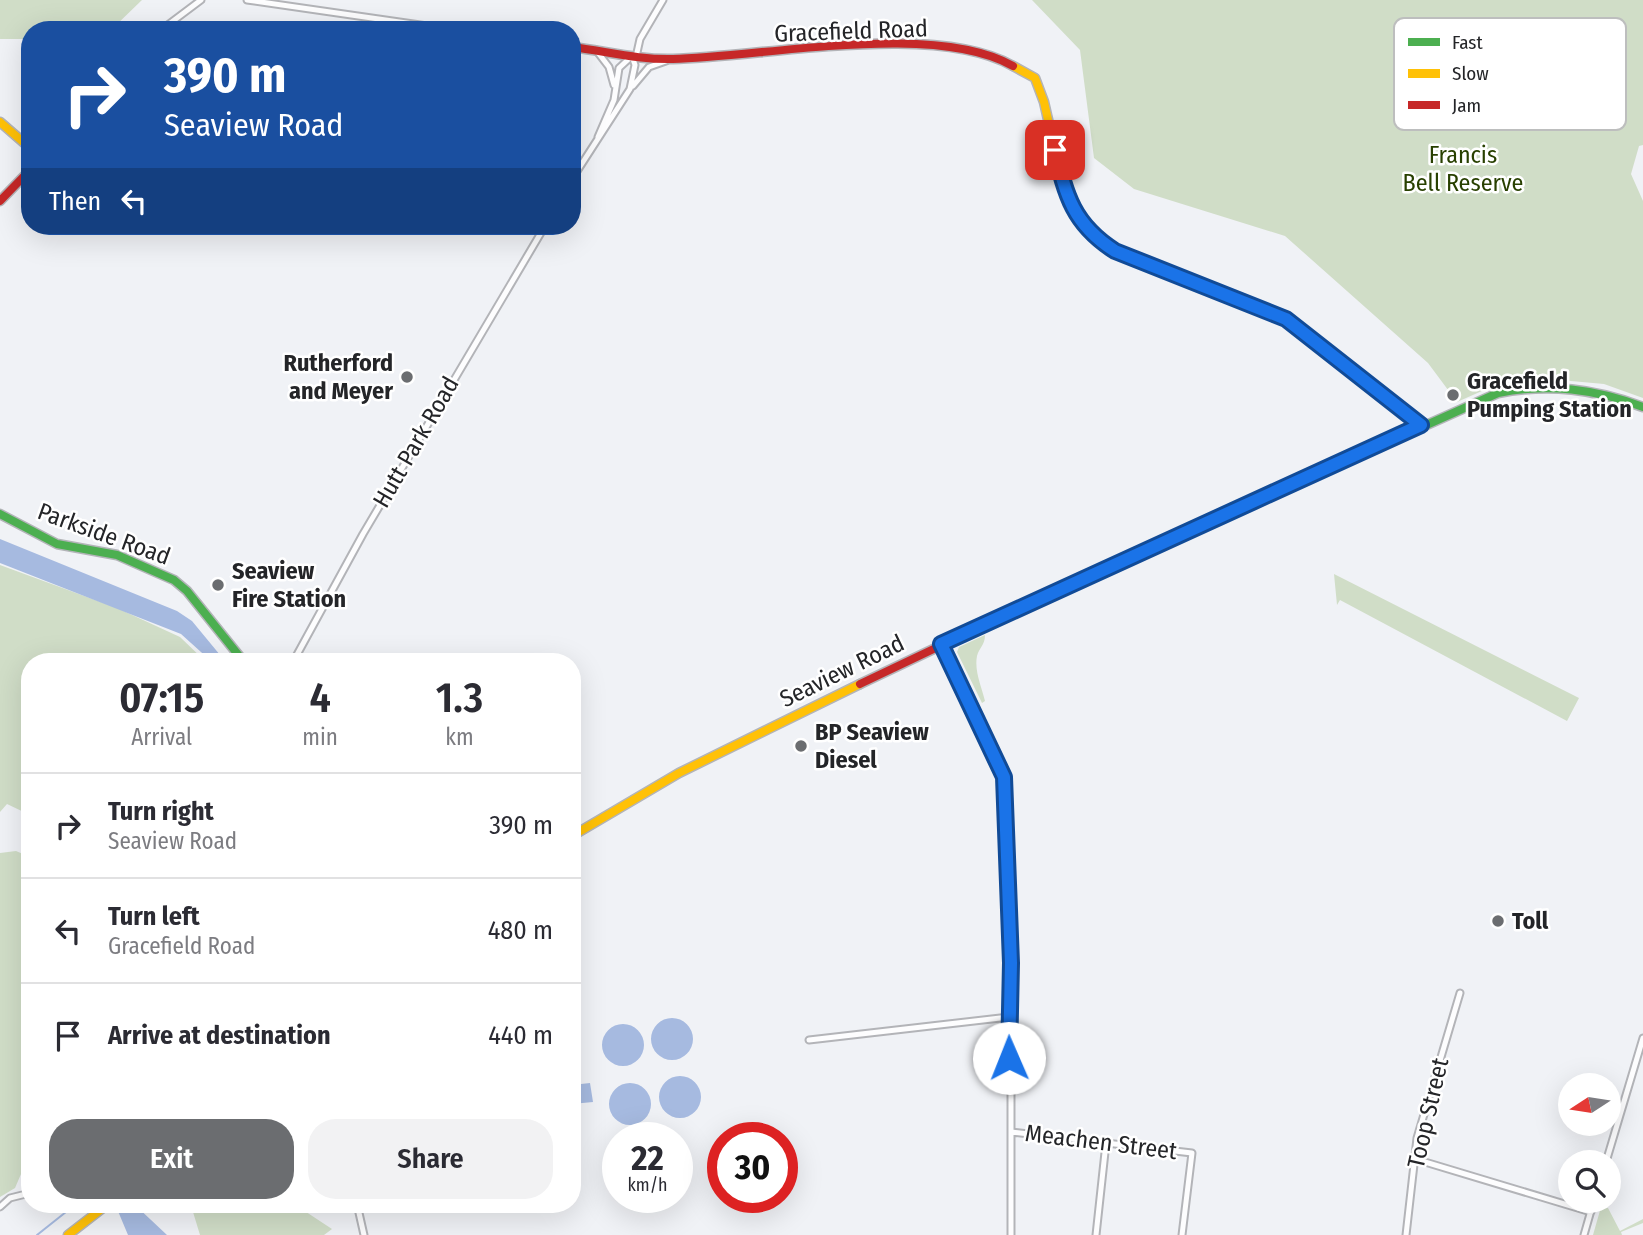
<!DOCTYPE html>
<style>
:root{--surface:#fff;--page:#f2f2f3;--text:#2b2b33;--muted:#7c7c81;--line:#e1e1e2;--accent:#6b6d70}
body{margin:0;font-family:"Fira Sans Condensed",sans-serif;background:var(--page);color:var(--text);height:100vh;display:flex;flex-direction:column;font-size:26px;white-space:nowrap}
*{box-sizing:border-box;margin:0}
p{font-size:23px;color:var(--muted)}
.icon{flex:none;width:38px;height:38px;fill:none;stroke:currentColor;stroke-width:2;stroke-linecap:round;stroke-linejoin:round}
.map{position:relative;flex:1;overflow:hidden}
.side{position:absolute;left:21px;top:653px;width:560px;height:560px;display:flex;flex-direction:column;background:var(--surface);border-radius:28px;box-shadow:0 7px 28px #0002}
.side>*{flex:none}
.banner{position:absolute;left:21px;top:21px;width:560px;height:214px;border-radius:28px;box-shadow:0 7px 28px #0002;background:#1a4fa0;color:#fff;overflow:hidden}
.needle{width:46px;rotate:258deg}
.buttons{position:absolute;left:1558px;top:1073px;display:grid;gap:14px}
.buttons a{display:grid;place-items:center;width:63px;height:63px;border-radius:50%;background:var(--surface);box-shadow:0 7px 28px #0002;font-size:35px}
.speed{position:absolute;left:602px;top:1122px;display:flex;gap:14px;font-size:35px;font-weight:700;text-align:center}
.speed>*{display:grid;place-content:center;width:91px;height:91px;border-radius:50%;background:var(--surface);box-shadow:0 7px 28px #0002;line-height:1}
.speed small{font-size:18px;font-weight:400}
.speed .limit{border:10px solid #d22;background:#fff;color:#111}
.pin{position:absolute;display:grid;place-items:center;width:60px;height:60px;color:#fff;margin:-30px;border-radius:14px;box-shadow:0 4px 10px #0006}
.me{position:absolute;width:77px;margin:-38px;rotate:359deg;stroke-linejoin:round;filter:drop-shadow(0 0 5px #0008)}
.turn{display:flex;align-items:center;gap:24px;height:147px;padding:0 28px;font-size:32px}
.turn .icon{width:91px;height:91px;stroke-width:2.5}
.turn b{display:block;font-size:49px;line-height:60px}
.then{display:flex;align-items:center;height:66px;padding:0 28px;background:#0003;gap:14px;font-size:26px}
.eta{display:flex;justify-content:space-evenly;align-items:center;height:119px;text-align:center}
.eta b{font-size:42px;font-weight:600;line-height:49px}
.cta{display:flex;gap:14px;margin-top:auto;padding:14px 28px}
.cta a{flex:1;height:80px;border-radius:28px;background:var(--accent);color:#fff;font-size:28px;font-weight:600;line-height:80px;text-align:center}
.cta a+a{background:var(--page);color:var(--text)}
ul{padding:0;list-style:none}
li{display:flex;align-items:center;gap:21px;height:105px;padding:0 28px;border-top:2px solid var(--line)}
li div{flex:1}
li b{display:block;font-size:26px}
li em{font-style:normal}
.map>svg:first-child{display:block}
.green{fill:#d0ddc7}
.water{fill:#a6bae0}
.lines{fill:none;stroke-linecap:round;stroke-linejoin:round}
.stream{stroke:#a6bae0;stroke-width:2}
.street-casing{stroke:#b3b4b8;stroke-width:9}
.fast-casing{stroke:#b3b4b8;stroke-width:11}
.slow-casing{stroke:#b3b4b8;stroke-width:11}
.jam-casing{stroke:#b3b4b8;stroke-width:11}
.street{stroke:#fdfdfe;stroke-width:5}
.fast{stroke:#4caf50;stroke-width:8}
.slow{stroke:#ffc107;stroke-width:8}
.jam{stroke:#c62828;stroke-width:8}
.route-casing{stroke:#114b97;stroke-width:18}
.route{stroke:#1a73e8;stroke-width:12}
.poi-dot{fill:#6b6d70;stroke:#fff;stroke-width:2.5}
.labels{text-anchor:middle;dominant-baseline:central;stroke-width:5;stroke-linejoin:round;paint-order:stroke}
.street-label{font-size:24px;fill:#242528;stroke:#fff}
.park-label{font-size:24px;fill:#284000;stroke:#fff}
.poi-label{font-size:24px;font-weight:bold;fill:#242528;stroke:#fff;text-anchor:start}
.key{fill:#fff;stroke:#bdbebe;stroke-width:2}
.key-label{font-size:19px;fill:#242528}
</style>
<div class="map">
<svg width="1643" height="1235" viewBox="0 0 1643 1235">
<rect width="100%" height="100%" fill="#f0f2f6"/>
<path class="green" d="M0,0h142l-31,30h-81v9h-30z
M1032,0h611v145l-4,1 -8,28 12,27v197l-39,-14 -88,-8 -59,26 -29,-39 -143,-127 -151,-47 -40,-31 -14,-108z
M0,565l117,43 63,29 25,24 -175,1v153l-23,-11 -7,8z
M1334,574l245,124 -12,23 -227,-121 -3,5z
M985,635c0,10 -6,13 -8,21 -3,15 5,32 8,45l-3,2 -25,-51 2,-5z
M16,851l14,6v296l-15,35 -15,9v-344z
M194,1204h100l38,25 -8,6h-124l-7,-23z
M1601,1207l7,1 12,23 23,-12v4l-22,9 1,3h-29z"/>
<path class="water" d="M0,539l177,72 15,10 33,40h-14l-30,-27 -181,-71z
M651 1039a21 21 0 1 1 42 0a21 21 0 1 1-42 0Z
M602 1045a21 21 0 1 1 42 0a21 21 0 1 1-42 0Z
M659 1097a21 21 0 1 1 42 0a21 21 0 1 1-42 0Z
M590,1083l3,19 -21,2v-19z
M609 1104a21 21 0 1 1 42 0a21 21 0 1 1-42 0Z
M115,1204h19l33,31h-39z"/>
<g class="lines">
<path class="stream" d="M37,1235l39,-31"/>
<g class="street-casing">
<path id="street" d="M247,0l208,30
M161,30l40,-30
M596,50l13,17 5,18
M636,57l4,-18 23,-39
M633,86l16,-19 17,-6
M572,179l58,-90 5,-24 -3,-9 -13,12 -5,32 -16,37
M941,644l54,109 10,31 6,179v272
M293,662l70,-128 182,-308
M809,1040l200,-23
M1011,1132l181,21 -10,82
M1415,1159l176,53
M1606,1162l37,-124
M357,1204l7,31
M0,1207l10,-9 20,-5
M1096,1235l10,-92
M1406,1235l11,-97 43,-145
M1584,1235l10,-35"/>
</g>
<g class="fast-casing">
<path id="fast" d="M0,514l57,30 60,11 57,25 13,11 57,71
M1062,588l436,-195c51,-10 97,-4 145,14"/>
</g>
<g class="slow-casing">
<path id="slow" d="M1013,66l22,12 9,24 16,70 18,42 15,20 22,17 63,25
M0,122l30,26
M572,836l107,-63 181,-89
M68,1235l40,-31"/>
</g>
<g class="jam-casing">
<path id="jam" d="M572,47c33,4 67,13 101,12 91,-2 261,-38 340,7
M0,201l30,-31
M1178,276l108,43 135,106
M860,684l202,-96"/>
</g>
<use href="#street" class="street"/>
<use href="#fast" class="fast"/>
<use href="#slow" class="slow"/>
<use href="#jam" class="jam"/>
</g>
<g class="lines">
<g class="route-casing">
<path id="route" d="M1009,1058l2,-95 -7,-186 -63,-133 480,-219 -135,-106 -171,-68c-42,-27 -49,-55 -60,-101"/>
</g>
<use href="#route" class="route"/>
</g>
<g class="poi-dot">
<circle cx="407" cy="377" r="7"/>
<circle cx="1453" cy="395" r="7"/>
<circle cx="218" cy="585" r="7"/>
<circle cx="801" cy="746" r="7"/>
<circle cx="1498" cy="921" r="7"/>
</g>
<g class="labels">
<g class="street-label">
<text transform="translate(851 31) rotate(-2)">Gracefield Road</text>
<text transform="translate(416 442) rotate(-60)">Hutt Park Road</text>
<text transform="translate(104 534) rotate(20)">Parkside Road</text>
<text transform="translate(842 671) rotate(-26)">Seaview Road</text>
<text transform="translate(1428 1113) rotate(-77)">Toop Street</text>
<text transform="translate(1101 1142) rotate(7)">Meachen Street</text>
</g>
<g class="park-label">
<text x="1463" y="155">Francis<tspan x="1463" dy="28">Bell Reserve</tspan></text>
</g>
<g class="poi-label">
<text x="393" y="363" text-anchor="end">Rutherford<tspan x="393" dy="28">and Meyer</tspan></text>
<text x="1467" y="381">Gracefield<tspan x="1467" dy="28">Pumping Station</tspan></text>
<text x="232" y="571">Seaview<tspan x="232" dy="28">Fire Station</tspan></text>
<text x="815" y="732">BP Seaview<tspan x="815" dy="28">Diesel</tspan></text>
<text x="1512" y="921">Toll</text>
</g>
</g>
<rect x="1394" y="18" width="232" height="112" rx="10" class="key"/>
<rect x="1408" y="38" width="32" height="8" fill="#4caf50"/>
<rect x="1408" y="69" width="32" height="9" fill="#ffc107"/>
<rect x="1408" y="101" width="32" height="8" fill="#c62828"/>
<g class="key-label">
<text x="1452" y="49">Fast</text>
<text x="1452" y="80">Slow</text>
<text x="1452" y="112">Jam</text>
</g>
</svg>
<div class="buttons">
<a><svg class="needle" viewBox="-14 -14 28 28"><path d="M0-13l5 13h-10z" fill="#e53935"/><path d="M0 13l5-13h-10z" fill="#7c7c81"/></svg></a>
<a><svg class="icon" aria-label="search" viewBox="0 0 24 24"><circle cx="10" cy="10" r="6"/><path d="M15 15l6 6"/></svg></a>
</div>
<div class="speed"><div>22<small>km/h</small></div><div class="limit">30</div></div>
<div class="pin" style="left:1055px;top:150px;background:#d93025"><svg class="icon" aria-label="arrive" viewBox="0 0 24 24"><path d="M6 21V4h12l-3 4 3 4H6"/></svg></div>
<svg class="me" style="left:1009px;top:1058px" viewBox="-20 -20 40 40"><circle r="19" fill="#fff"/><path d="M0-13L10 11 0 6-10 11z" fill="#1a73e8"/></svg>
<div class="banner">
<div class="turn"><svg class="icon" aria-label="right" viewBox="0 0 24 24"><path d="M7 20v-9h11M14 6l5 5-5 5"/></svg><div><b>390 m</b>Seaview Road</div></div>
<div class="then">Then<svg class="icon" aria-label="left" viewBox="0 0 24 24"><path d="M17 20v-9H6M10 6l-5 5 5 5"/></svg></div>
</div>
<section class="side">
<div class="eta">
<div><b>07:15</b><p>Arrival</p></div>
<div><b>4</b><p>min</p></div>
<div><b>1.3</b><p>km</p></div>
</div>
<ul>
<li><svg class="icon" aria-label="right" viewBox="0 0 24 24"><path d="M7 20v-9h11M14 6l5 5-5 5"/></svg><div><b>Turn right</b><p>Seaview Road</p></div><em>390 m</em></li>
<li><svg class="icon" aria-label="left" viewBox="0 0 24 24"><path d="M17 20v-9H6M10 6l-5 5 5 5"/></svg><div><b>Turn left</b><p>Gracefield Road</p></div><em>480 m</em></li>
<li><svg class="icon" aria-label="arrive" viewBox="0 0 24 24"><path d="M6 21V4h12l-3 4 3 4H6"/></svg><div><b>Arrive at destination</b></div><em>440 m</em></li>
</ul>
<div class="cta"><a>Exit</a><a>Share</a></div>
</section>
</div>
